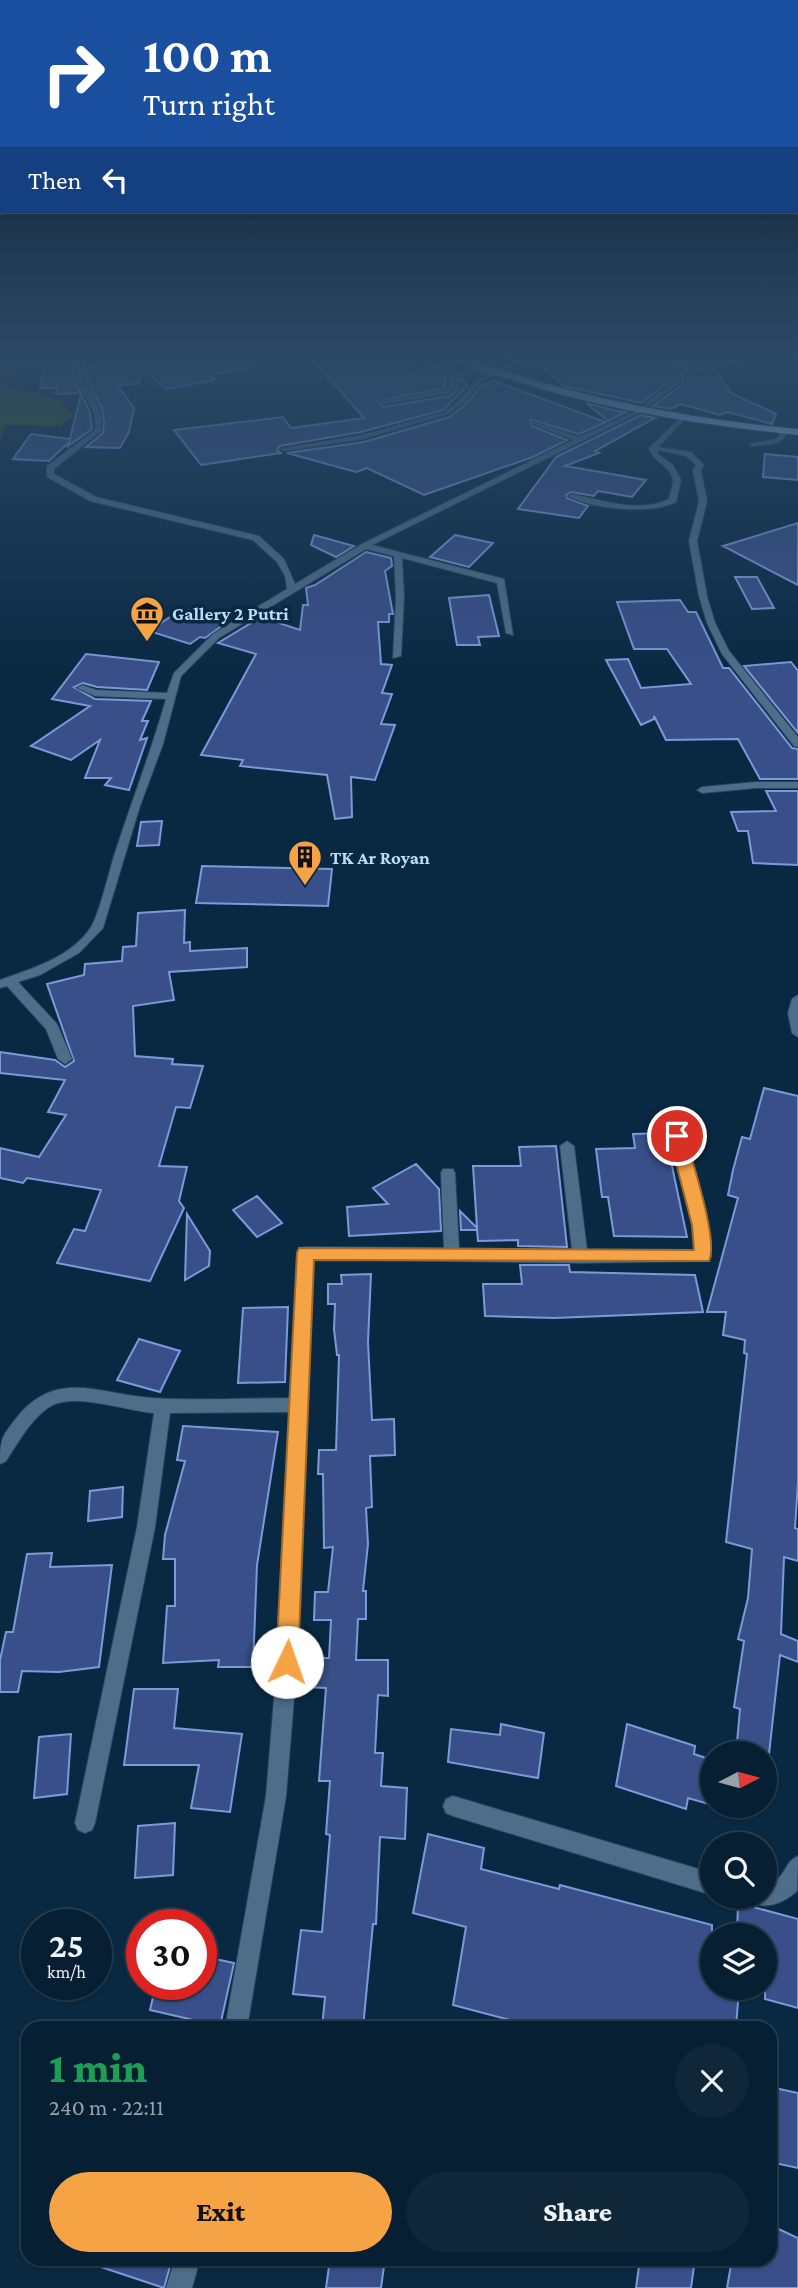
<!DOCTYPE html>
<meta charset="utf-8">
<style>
:root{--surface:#071f32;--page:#10273a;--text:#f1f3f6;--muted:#98a2ac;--line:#283d4d;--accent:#f5a345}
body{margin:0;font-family:"Crimson Pro",serif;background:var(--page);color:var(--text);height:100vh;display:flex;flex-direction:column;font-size:26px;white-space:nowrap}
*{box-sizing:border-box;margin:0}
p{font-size:23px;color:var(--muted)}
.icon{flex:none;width:38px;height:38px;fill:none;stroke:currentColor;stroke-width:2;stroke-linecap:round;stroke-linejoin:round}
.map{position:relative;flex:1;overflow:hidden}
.side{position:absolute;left:21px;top:2021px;width:756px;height:245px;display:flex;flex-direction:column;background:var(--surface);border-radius:21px;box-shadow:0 2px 5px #0004,0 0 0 2px var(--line)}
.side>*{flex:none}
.banner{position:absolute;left:0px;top:0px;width:798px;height:214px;box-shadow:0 2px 5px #0004,0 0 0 2px var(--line);background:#1a4fa0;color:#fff;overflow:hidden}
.needle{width:46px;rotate:84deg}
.tools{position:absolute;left:700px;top:1741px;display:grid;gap:14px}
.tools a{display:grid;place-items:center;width:77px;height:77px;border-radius:50%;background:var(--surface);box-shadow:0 2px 5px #0004,0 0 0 2px var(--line);font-size:35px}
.speed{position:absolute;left:21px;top:1909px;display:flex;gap:14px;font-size:35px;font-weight:700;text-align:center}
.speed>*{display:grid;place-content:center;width:91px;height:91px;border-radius:50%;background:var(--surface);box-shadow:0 2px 5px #0004,0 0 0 2px var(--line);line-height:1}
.speed small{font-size:18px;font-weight:400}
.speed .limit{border:10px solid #d22;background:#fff;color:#111}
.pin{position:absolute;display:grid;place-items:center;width:60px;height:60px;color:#fff;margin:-30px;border:4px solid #fff;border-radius:50%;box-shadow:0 2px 7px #0007}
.me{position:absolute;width:77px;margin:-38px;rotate:3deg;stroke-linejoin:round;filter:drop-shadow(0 0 5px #0008)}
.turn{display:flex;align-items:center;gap:24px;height:147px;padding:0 28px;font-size:32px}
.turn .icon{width:91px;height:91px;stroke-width:2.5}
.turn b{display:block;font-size:49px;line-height:60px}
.then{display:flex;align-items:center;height:66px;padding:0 28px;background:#0003;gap:14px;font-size:26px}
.round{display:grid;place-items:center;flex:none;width:74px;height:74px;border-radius:37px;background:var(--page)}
.head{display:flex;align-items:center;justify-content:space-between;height:119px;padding:0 28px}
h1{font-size:42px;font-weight:800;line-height:52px;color:#1e9e55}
.cta{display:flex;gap:14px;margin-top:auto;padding:14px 28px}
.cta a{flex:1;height:80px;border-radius:42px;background:var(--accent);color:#111;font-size:28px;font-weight:800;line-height:80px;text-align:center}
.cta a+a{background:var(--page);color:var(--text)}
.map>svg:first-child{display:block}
.forest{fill:#3f5709}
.building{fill:#384f89;stroke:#7e99da;stroke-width:2}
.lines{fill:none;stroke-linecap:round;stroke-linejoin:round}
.lane-casing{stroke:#264660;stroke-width:2}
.street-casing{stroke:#264660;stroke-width:2}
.highway-casing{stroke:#264660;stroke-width:2}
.lane{fill:#4e6d89;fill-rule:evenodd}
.street{fill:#4e6d89;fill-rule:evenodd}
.highway{fill:#9eccf6;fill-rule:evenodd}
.route{fill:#f5a345;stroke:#9f6a2d;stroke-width:2}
.labels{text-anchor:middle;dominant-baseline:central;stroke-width:7;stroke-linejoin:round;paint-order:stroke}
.far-poi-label{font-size:19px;font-weight:bold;fill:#bedcf8;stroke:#092943;text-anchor:start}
</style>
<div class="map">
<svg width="798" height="2288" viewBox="0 0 798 2288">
<rect width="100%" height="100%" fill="#092943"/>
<path class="forest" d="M0,357h60l-34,6 -26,20z
M0,385l59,14 14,16 -13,11 -55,-1 -5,16z"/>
<path class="building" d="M251,357l1,10 -43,8 7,5 -50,9 -24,-20 -3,14 -21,3 16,22 -5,24 -9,16 -34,-1 17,-14 1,-10 -2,-15 -16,-29 14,-8 -7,-4 -11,3 2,-12z
M311,357h54l1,7 39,-4 6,7 -1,5 5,3 35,-8 3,4 -7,4 -1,13 -67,13 5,6 67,-11 8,-8 -1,-8 4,-1 7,7 -25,24 -82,22 -81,14 -3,4 4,3 -80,12 -27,-35 109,-13 8,11 73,-10z
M573,357h75l9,4 16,-1 2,-3h32l2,3 -37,2 -3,6 4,11 -32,24 -77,-17 -29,-25z
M56,358h17v19l8,16 -25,1 1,-6h-17l6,-24h8z
M715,369l16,24 45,21 -4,10 -44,-12 -8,3 -39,-11 -10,5 -18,-3 30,-22 -2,-14z
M494,381l112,41 -27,12 -48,-14 1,6 35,14 -34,17 -109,38 -57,-27 -11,4 -69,-19 77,-11 85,-25 15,-11 18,-21z
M81,394l9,18 2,17 -24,17 1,-4 -20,19 -36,-2 18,-25 39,5z
M586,403l31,8 9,1 -18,9z
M641,415l14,3 -60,33 4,2 -34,13 81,14 -14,17 -34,-6 -4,5 -23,-4 -5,3 1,3 21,8 -9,12 -61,-9 38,-52z
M765,454l33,3v23l-35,-3z
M798,523v62l-75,-39z
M314,535l40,11 -18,11 -25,-12z
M455,535l38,8 -24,24 -39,-10z
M366,552l25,6 1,8 -7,5 8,43h-4v8h-11l3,42 11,1 -10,28 10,1 -11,30 14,1 -20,55 -24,-3 1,40 -17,2 -8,-44 -87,-9 3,-6 -42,-5 55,-101 -38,-11 43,-26 39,13 3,-25h5l-2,-17 9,-3z
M735,577h22l17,31 -22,1z
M489,595l10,41 -21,1 2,8h-23l-8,-47z
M680,600l8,12h8l27,56h6l63,80 6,1v30h-38l-22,-40 -72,1 -12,-24v3l-13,6 -35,-65 22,-1 13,29 50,-4 -24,-35h-33l-17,-47z
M179,611l35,10 12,2 -21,15 -5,-1 -10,7 -41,-13z
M86,654l73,8 -12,28 -50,-3 -14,-4 -9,4 21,12 56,2 -9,20h6l-8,19 7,-2 -18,52 -24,-5 6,-7h-26l15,-38 -29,20 -40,-14 59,-40 -38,-7z
M791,662l7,9v62l-54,-67z
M766,791h32v74l-45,-2 -5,-32h-10l-7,-19 45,-1z
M162,821l-3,24 -22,1 4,-24z
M202,866l130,3 -4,37 -132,-3z
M185,910l-1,33 6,-1v9l57,-3v19l-78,5 5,28 -41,6 2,50 38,3 -1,5 31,2 -13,42 -14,-1 -17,59 28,1 -8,34 5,7 -34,73 -93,-18 17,-34 11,2 16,-41 -74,-12 -4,5 -23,-5v-30l39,9 27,-42 -18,-3 17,-32 -65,-7v-21l55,8 10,7 9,-6 -27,-77 37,-9 1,-11 37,-3 1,-14 13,-1 2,-33z
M764,1088l34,8v386l-3,46 3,1v32l-14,-4 -3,77 17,7v21l-18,-7 -11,99h-33l4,-45 -6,-2 10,-66 -6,-2 10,-41 4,-49 -26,-7 21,-188 -3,-1 1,-13 -22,-5 3,-23h-19l31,-114 -10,-3 5,-25 9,-33 8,2z
M665,1133l22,104 -73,-1 -6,-39h-6l-6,-48 39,-1 -2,-14z
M556,1146l11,101 -49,-1v-6l-40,1 -1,-11h-16l-1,-19 17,17 -4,-62h48l-2,-19z
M416,1164l23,25 2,42 -92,5 -2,-29 41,-3 -15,-16z
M257,1196l25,27 -25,14 -24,-27z
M187,1214l23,37 -1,15 -24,14z
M520,1265h49l1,7 125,3 8,37 -149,6 -69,-2 -2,-32h39z
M371,1274l-3,68 4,78 22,-1 1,36 -25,1 2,51 -6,1 2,36 -5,47h3v28h-8l-2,41h32v36l-10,-1 -3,58h8l-2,33 26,2 -2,51 -25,-2 -4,87h-3l-10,104h-41l3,-31 -32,-3 8,-64 21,2 8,-97 -4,-1 4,-53h-11l7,-93 -23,-1 1,-29h25l2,-38h-17l1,-28h13l5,-45 -9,1 -1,-74h-5l1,-24h17l3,-95h-2l-3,-26 1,-25h-7v-20h14l-1,-9z
M288,1307l-3,75 -47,1 5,-75z
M139,1339l41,12 -20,41 -43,-12z
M183,1426l95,6 -21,133 -4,102h-35l1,-7 -56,3 4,-57h8v-47h-12l2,-24 20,-74 -8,-1z
M123,1487l-1,30 -34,4 2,-30z
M52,1553l-2,14 62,-2 -13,102 -40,5 -37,-1 -4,21h-18v-32l6,-28h7l14,-78z
M134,1689h44l-4,39 68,6 -12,78 -39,-4 8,-43h-75z
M501,1724l43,9 -6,45 -90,-16 3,-33 49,6z
M627,1724l68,22 -1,8 18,6v45l-24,-7 -2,11 -70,-23z
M71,1734l-4,60 -33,4 5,-61z
M175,1823l-2,52 -38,3 3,-52z
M428,1834l56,14 -3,21 78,20 1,-4 152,40v63h27l-3,40h-196l-87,-23 13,-78 -53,-14z
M738,1903l60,16v89l-33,-9v-63h-28z
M201,1956l33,7 -14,63 -70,-16 6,-26h45z
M770,2087l28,6v75l-28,-6z
M770,2225l28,13v50h-71l5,-29h38z
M87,2259h85l-8,29 -78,-26z
M330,2259h55l-4,29h-55z
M640,2259h55l-4,29h-55z"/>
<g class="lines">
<g class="lane-casing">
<path id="lane" d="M524,357h8l-24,11 -5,-1z
M464,358l2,3 -52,11 -3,-2z
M486,367l2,3 -34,8 2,8 -6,7 -67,11 -3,-2 66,-12 4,-4 -2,-9 4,-3z
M497,370l2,3 -17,8 -20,23 -14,10 -85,25 -79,12 -4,-2 82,-14 82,-23 14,-10 20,-23z
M784,429l3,2c-4,16 -20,13 -34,15l-4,-2 27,-5z
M653,446l4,2 1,6 15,11 8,15 -5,22c-26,13 -83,7 -108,-6l4,-2c30,6 68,20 97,5 1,-5 4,-13 4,-18 -1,-15 -20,-19 -24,-33z"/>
</g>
<g class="street-casing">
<path id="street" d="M76,357h6l-3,9 1,7 14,-3 3,2 -15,5c9,19 23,32 19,54l-47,38v5l42,23 163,39 25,23 11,25 67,-40 211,-104 -40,-16v-2l46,15 61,-28 5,1 -273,135 132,34 9,56 -7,-2 -9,-50 -95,-25 2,40 -3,58 -8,2 3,-60 -2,-42 -28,-7 -147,89 -38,38 -18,68 -23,62 -37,122 -24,25 -39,22 -22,7 39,42 15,35 -7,5 -7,-5 -12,-30 -39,-43 -7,2v-8c31,-11 72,-23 91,-53 8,-12 18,-55 23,-71 17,-53 37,-104 52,-157l-71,-3 -18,-8 5,-3 14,5 71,3 7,-20 39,-39 74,-45 -2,-13 -8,-14 -24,-22 -163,-39 -43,-24v-11l48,-36c5,-28 -28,-45 -19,-73z
M738,357h8l-20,9 -48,1 3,15 -33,24 -5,-1 33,-25 -5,-13 3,-3 51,-2z
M683,416l2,3 -27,28 33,5 13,13 -3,6 6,30 -10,40 10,55 8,27 14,28 69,86v10l-4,-1 -72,-92 -15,-31 -8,-27 -10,-55 10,-40 -6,-30 3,-6 -10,-9 -37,-8z
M756,782h42v6h-42l-54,5 -5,-3 5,-3z
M798,995v42l-6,-4 -4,-20 4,-14z
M677,1131l7,5 23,89 4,32 -3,4 -128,2 -268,-4 -15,403 -11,134 -39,232h-22l41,-232 11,-134 14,-250 -121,1 -15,114 -60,296 -3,7 -7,3 -7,-3 -3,-7 62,-296 17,-114c-27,-2 -80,-21 -103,-7 -20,12 -33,37 -45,55l-6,3c0,-26 2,-28 18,-48 40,-48 83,-21 135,-18 46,3 93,0 139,0l5,-145 3,-4 5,-2 139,1 -3,-75 2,-4h10l2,4 4,75 113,2 -12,-104 7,-5 7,5 13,104 108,1 -2,-26 -23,-89z
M453,1796l259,77v22l-259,-79 -7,-3 -3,-7 3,-7z
M798,1856l-1,35c-10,9 -26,18 -40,13l-2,-7h10v-12c23,-6 17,-22 33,-29z
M175,2259h25l-8,29h-26z"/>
</g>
<g class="highway-casing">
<path id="highway" d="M452,357h13c108,40 219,61 333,72v6c-97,-10 -193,-25 -286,-55 -19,-6 -44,-11 -60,-23z"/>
</g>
<use href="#lane" class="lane"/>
<use href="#street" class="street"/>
<use href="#highway" class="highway"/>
</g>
<linearGradient id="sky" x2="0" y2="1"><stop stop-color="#051725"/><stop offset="0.53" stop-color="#2c4966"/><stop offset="1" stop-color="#2c4966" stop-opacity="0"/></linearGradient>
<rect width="798" height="677" fill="url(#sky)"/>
<path class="route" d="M677,1130l8,6c7,24 34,106 24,125l-395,-1 -16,402 -3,7 -8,4 -7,-4 -4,-7 21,-409 2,-5 395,2 -2,-25 -23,-89z"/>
<defs>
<g id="museum-pin" transform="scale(1.75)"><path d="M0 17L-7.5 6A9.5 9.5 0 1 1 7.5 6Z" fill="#f5a345" stroke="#092943"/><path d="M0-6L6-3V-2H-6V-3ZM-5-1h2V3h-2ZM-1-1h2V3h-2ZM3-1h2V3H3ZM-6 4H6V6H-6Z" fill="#111"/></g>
<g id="building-pin" transform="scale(1.75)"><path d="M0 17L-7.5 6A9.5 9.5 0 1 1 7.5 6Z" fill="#f5a345" stroke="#092943"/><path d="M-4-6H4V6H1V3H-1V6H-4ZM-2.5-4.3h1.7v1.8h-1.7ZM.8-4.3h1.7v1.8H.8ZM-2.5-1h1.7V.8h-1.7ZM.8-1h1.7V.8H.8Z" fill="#111"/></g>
</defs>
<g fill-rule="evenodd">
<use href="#museum-pin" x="147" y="613"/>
<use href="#building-pin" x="305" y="857"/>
</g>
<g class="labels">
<g class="far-poi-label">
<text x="172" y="613">Gallery 2 Putri</text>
<text x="330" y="857">TK Ar Royan</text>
</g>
</g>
</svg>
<div class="tools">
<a><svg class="needle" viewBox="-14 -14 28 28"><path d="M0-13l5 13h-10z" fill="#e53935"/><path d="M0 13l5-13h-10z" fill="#98a2ac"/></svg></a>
<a><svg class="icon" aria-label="search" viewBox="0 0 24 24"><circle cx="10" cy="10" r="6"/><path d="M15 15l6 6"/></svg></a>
<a><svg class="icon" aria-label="layers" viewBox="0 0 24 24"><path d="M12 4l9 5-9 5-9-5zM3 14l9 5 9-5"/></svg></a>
</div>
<div class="speed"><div>25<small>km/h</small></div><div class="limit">30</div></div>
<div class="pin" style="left:677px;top:1136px;background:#d93025"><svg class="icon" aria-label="arrive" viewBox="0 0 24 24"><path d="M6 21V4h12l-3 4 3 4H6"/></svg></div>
<svg class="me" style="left:287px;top:1662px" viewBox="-20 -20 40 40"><circle r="19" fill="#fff"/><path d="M0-13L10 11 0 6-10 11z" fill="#f5a345"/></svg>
<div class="banner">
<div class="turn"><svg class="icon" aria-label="right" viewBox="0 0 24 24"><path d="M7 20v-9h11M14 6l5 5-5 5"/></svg><div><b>100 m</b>Turn right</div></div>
<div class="then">Then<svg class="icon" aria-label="left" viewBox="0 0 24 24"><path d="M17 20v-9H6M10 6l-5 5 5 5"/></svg></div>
</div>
<section class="side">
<div class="head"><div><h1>1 min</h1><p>240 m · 22:11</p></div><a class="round"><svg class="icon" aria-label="close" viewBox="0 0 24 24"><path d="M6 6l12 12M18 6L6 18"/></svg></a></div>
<div class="cta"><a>Exit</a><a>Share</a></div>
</section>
</div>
